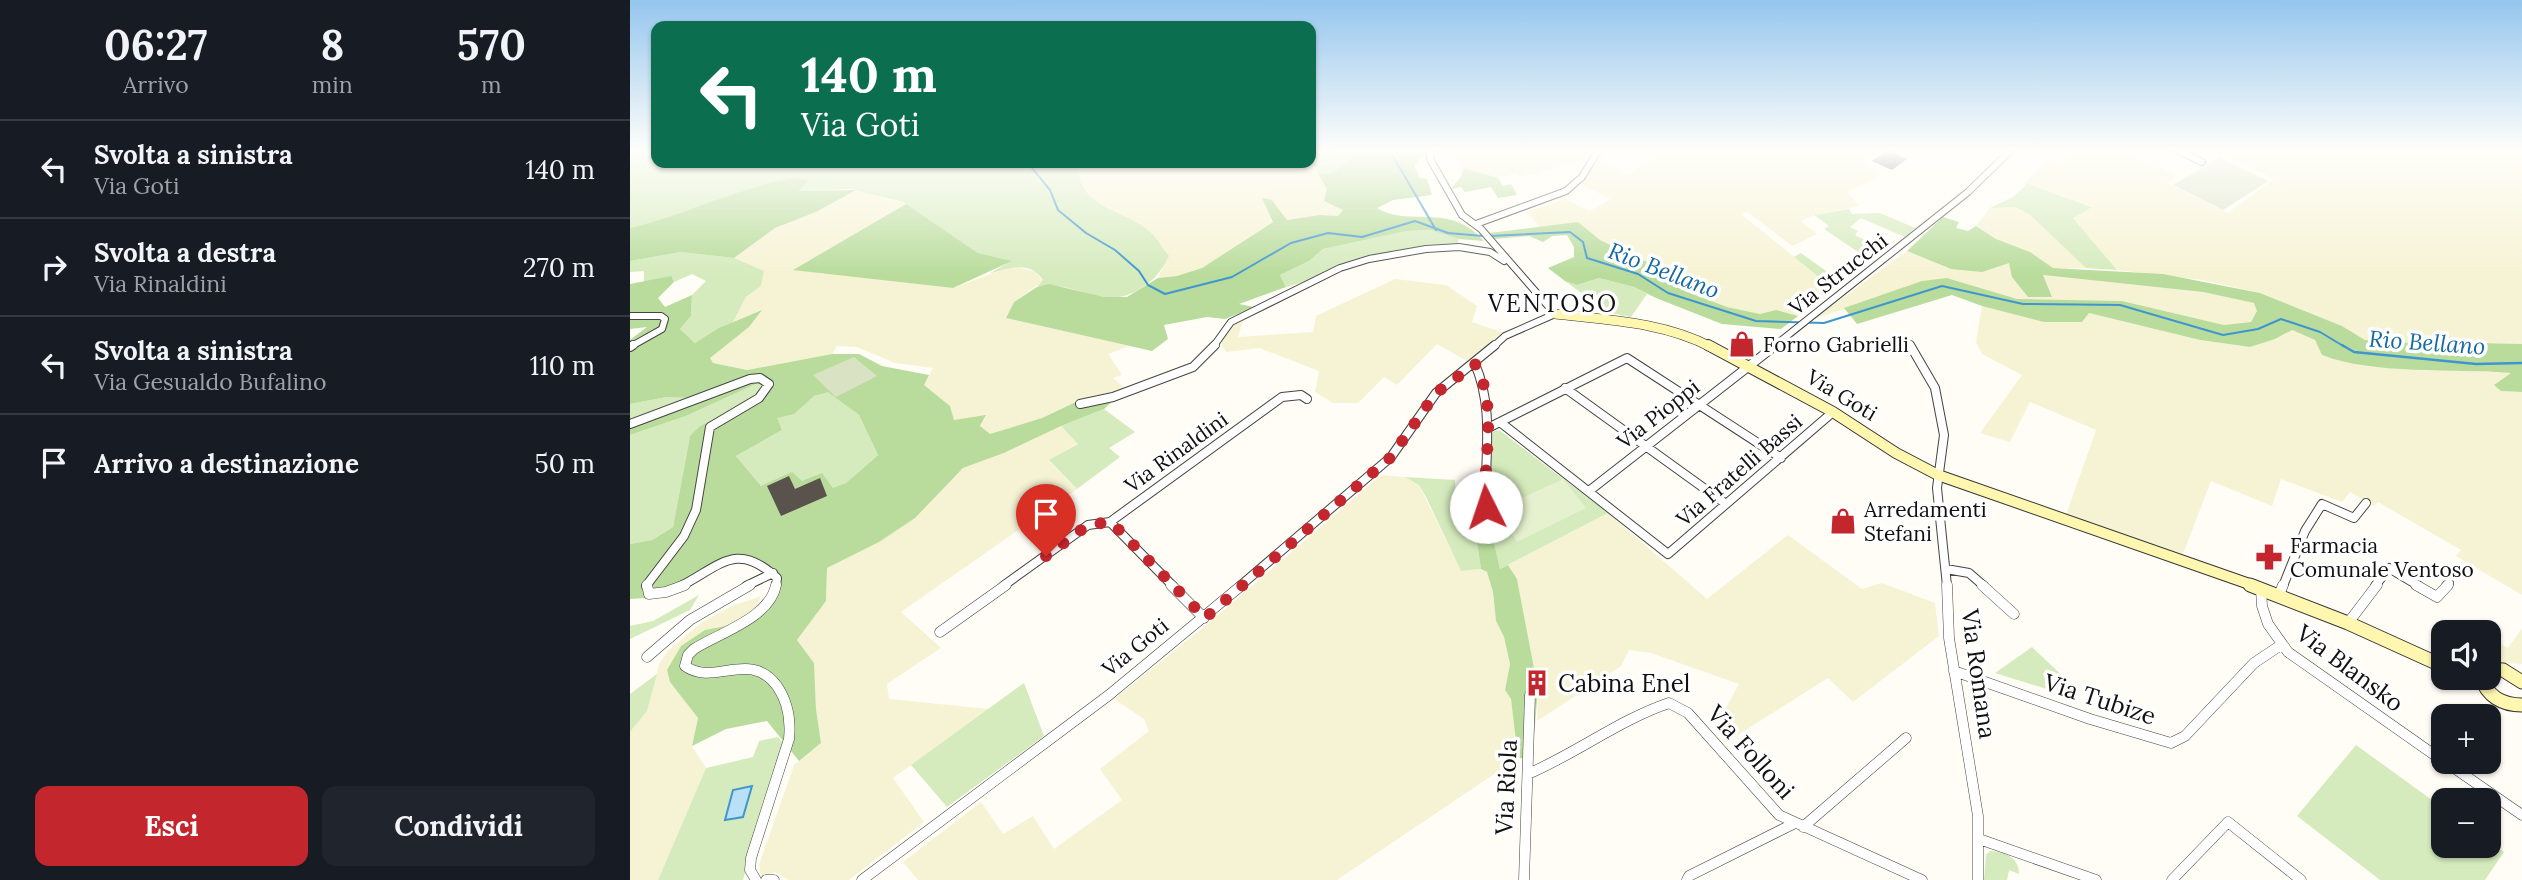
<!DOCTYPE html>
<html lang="it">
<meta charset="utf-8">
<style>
:root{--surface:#171b24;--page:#20242c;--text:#f1f3f6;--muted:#9ea1a6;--line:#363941;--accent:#c4262e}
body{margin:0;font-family:Lora,serif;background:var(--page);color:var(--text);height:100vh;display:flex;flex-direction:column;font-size:26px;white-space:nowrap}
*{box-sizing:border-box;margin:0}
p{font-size:23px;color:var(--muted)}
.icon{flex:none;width:38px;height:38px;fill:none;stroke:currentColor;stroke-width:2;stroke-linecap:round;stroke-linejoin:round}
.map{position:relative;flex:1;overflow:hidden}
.drawer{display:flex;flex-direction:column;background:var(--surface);width:630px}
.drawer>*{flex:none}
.banner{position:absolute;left:21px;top:21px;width:665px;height:147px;border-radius:14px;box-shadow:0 2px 5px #0004;background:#0b6e4f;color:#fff;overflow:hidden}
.controls{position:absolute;left:1801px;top:620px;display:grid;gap:14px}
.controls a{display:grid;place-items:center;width:70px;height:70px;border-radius:14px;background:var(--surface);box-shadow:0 2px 5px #0004;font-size:35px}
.pin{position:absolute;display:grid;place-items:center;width:60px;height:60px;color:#fff;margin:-72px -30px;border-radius:50% 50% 50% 0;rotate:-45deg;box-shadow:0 0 7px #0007}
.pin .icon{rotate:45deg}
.me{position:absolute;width:77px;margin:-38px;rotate:356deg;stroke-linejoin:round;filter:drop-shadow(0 0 5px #0008)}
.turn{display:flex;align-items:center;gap:24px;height:147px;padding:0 35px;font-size:32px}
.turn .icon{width:91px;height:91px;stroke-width:2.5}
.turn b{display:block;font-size:49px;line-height:60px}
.eta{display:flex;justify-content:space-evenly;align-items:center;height:119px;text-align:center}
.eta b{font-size:42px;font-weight:700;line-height:49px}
.action{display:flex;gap:14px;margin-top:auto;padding:14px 35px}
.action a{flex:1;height:80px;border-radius:14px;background:var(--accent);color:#fff;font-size:28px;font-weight:700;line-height:80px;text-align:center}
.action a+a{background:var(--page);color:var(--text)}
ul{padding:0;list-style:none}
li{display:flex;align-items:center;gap:21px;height:98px;padding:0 35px;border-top:2px solid var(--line)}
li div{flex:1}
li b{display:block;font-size:26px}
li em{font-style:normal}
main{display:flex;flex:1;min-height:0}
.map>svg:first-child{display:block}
.farmland{fill:#f6f3d4}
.green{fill:#d5ebbd}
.forest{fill:#b9dc9c;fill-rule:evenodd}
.cemetery{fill:#d9e3c4}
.pitch{fill:#e6f2cf}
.water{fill:#b9e0f7;stroke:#3f96cf;stroke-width:2}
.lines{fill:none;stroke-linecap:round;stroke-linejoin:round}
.stream-far1{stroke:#3f96cf;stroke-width:2}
.stream{stroke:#3f96cf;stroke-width:2.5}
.building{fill:#5a524d}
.street-far2-casing{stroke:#444;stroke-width:8}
.street-far1-casing{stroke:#444;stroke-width:10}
.street-casing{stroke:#444;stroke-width:11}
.secondary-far2-casing{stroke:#333;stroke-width:10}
.secondary-far1-casing{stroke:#333;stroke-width:12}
.secondary-casing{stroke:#333;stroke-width:15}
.street-far2{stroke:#fff;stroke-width:6}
.street-far1{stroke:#fff;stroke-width:8}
.street{stroke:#fff;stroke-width:10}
.secondary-far2{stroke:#fff6b0;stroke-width:9}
.secondary-far1{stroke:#fff6b0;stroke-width:10}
.secondary{stroke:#fff6b0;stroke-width:13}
.route{stroke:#c4262e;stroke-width:12;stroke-dasharray:0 21.6}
.labels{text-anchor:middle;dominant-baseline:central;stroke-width:7;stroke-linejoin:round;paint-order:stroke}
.street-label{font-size:21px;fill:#111;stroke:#fff}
.poi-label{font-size:21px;fill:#111;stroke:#fff;text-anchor:start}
.water-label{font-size:23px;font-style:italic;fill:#1768a6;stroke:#fff}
.quarter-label{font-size:24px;letter-spacing:2px;fill:#111;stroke:#fff}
.near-street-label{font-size:24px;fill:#111;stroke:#fff}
.near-poi-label{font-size:24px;fill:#111;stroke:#fff;text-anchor:start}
</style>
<main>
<section class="drawer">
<div class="eta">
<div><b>06:27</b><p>Arrivo</p></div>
<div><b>8</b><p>min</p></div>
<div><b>570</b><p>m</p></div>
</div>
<ul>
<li><svg class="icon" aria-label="left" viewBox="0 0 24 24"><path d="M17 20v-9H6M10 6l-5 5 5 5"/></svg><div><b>Svolta a sinistra</b><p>Via Goti</p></div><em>140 m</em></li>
<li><svg class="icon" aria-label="right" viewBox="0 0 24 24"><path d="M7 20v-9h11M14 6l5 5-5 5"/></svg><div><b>Svolta a destra</b><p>Via Rinaldini</p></div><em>270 m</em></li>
<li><svg class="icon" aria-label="left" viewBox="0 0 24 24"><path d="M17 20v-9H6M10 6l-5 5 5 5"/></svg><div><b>Svolta a sinistra</b><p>Via Gesualdo Bufalino</p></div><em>110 m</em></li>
<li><svg class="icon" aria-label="arrive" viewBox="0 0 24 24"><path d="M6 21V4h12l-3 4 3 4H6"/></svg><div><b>Arrivo a destinazione</b></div><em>50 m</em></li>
</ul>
<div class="action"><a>Esci</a><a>Condividi</a></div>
</section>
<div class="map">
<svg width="1892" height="880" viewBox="0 0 1892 880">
<rect width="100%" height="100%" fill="#fffdf5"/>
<path class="farmland" d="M828,151h136l-4,9 -72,17 -1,-4 -19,5 -35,-10 -7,-15z
M1011,151h238l-17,13 20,10 -34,18 11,14 -45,9 -13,6 16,13 -25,12 -44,-34 -7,2 93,75 -36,27 -22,-6 -16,4 -33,-7 -45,-17 -35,-28 -47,-22 -42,-14 -17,2 -14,-16 38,-13 25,12 21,-12 -29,-14 16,-24 31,14 25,-19z
M1442,151h62l2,6 41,18 -10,8 61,30 46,-34 -57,-28h305v193l-43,-1 -22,7 -43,-7 -49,-3 -23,-14 -82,-33 -58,-13 -85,-10 -44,-52 19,-12 -67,-23 24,-23 13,4z
M681,162l33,49 -6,5 -18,-1 -33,5 -15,-20 -9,-1 10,23 -71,46 -25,8 -19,2 10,-22 -18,-25 -55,-30 -17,-22v-16z
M226,190l50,14 -111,65 158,19 60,-22 23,6 7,9 -29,21 -8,16 123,28 -21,8 14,21 -9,3 13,11 -16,6 -32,6 -36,17 -52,17 -10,-8 6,-11 -32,4 -4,-14 -26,-21 9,-17 -38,-5 -38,-16 -20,-1 -5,8 -85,16 -34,-7 -4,-5 40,-31 11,-16 -27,11 13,-25 15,-11 3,-14 -30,-14 41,-30 41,-16z
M1385,207l14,7 57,54h-33l-23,-16 -34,-13 -20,-13 14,-18z
M1277,251l44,18 58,-6 43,34 -10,-22 161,17 51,11 4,8 -6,11 -28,3 -102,-24 -105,-2 -70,-21 -132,40z
M765,279l51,6 31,21 -5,16 32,11 -35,29 -32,-18 -40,41 -13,-8 -26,26h-25l-18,-11 4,-21 -59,-23 -34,4 -5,-8 9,-18 13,-5 -5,16 75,-5 3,-16z
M1352,306l62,16h38l7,-9 111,27 50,7 25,-8 16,-9 24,10 7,15 43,11 147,7 -11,18 21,1v203l-66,-39 5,-6 -83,-48 -4,4 -24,-14 -8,10 -61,-23 -9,27 -61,-25 -28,73 -117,-39 30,-85 -66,-28 -20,40 -30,-9 42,-58 -40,-21 -6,-12z
M431,426l17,17 -29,18 28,28 -176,123 40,36 -54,36 2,15 100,10 -96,69 31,44 -75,58h-60l-14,-8 -14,5 -2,-12 35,-100 27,-22 -5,-34 -2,-46 -17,-23 29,-39 1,-33 21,-11 97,-72 18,-17 41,-15z
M751,475l24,2 14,8 42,86 20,-2 6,3 6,20 3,29 8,16 6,27 -5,26 6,9 7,59 -181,122h-419l-15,-18 78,-60 22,32 30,-18 21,33 68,-49 -22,-31 49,-38 -5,-12 -30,-20 96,-77z
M978,513l99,86 81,-64 74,54 20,-6 53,20 4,33 -86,66 -25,-24 -103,65 -10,-15 24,-44 -88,-31 -22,-3 -8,16 -84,55 1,-32 -21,-110 -9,-14z
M131,596l-7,17 -84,69 28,36 -6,28 14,22 -48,112h-28v-148l17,-21 12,-47 9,-13 34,-29 30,-16z
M1892,628v36l-33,-2v-16l4,-7 15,9z"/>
<path class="green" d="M0,151h26v12h155l-3,4 29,-1 1,-3h240c0,45 42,45 70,67 8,6 14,18 21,26 -8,15 -13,23 -28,32 -39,26 -66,-10 -104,-1l6,-7c-13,-20 -35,-12 -54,-6l22,-13 -33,-8 -75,-51 -52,-13 -54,2 -167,37z
M681,151h49l-28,23h-14l-7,-12z
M1395,183l67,24 -19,11 44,52 -31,-2 -57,-54 -14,-7 -25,1 23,-11 13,-12z
M1219,209l3,5 28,-1 35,15 -10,9 -44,-19 -11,9 8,4 -3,4 19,10 6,6 -7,11 -49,-33 5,-3 -15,-11z
M800,230l29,9 -2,6c-29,1 -59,4 -88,12 -28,8 -54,23 -83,30l-6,-12 29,-14 14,-12 84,-18z
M51,252l53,6 30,13 -3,15 -15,11 -13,25 -38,21 -15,-14 11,-13 1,-21 14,-14 -14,-7 -18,8 -4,-6 -26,7v-12l-14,1v-11z
M1171,253l42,30 -9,6 -40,-32z
M969,278l35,9 13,7 -16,23 -36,-7 4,-4 -34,-25 12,4z
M126,384h13l-1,6 -78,46 -17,91 -21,13 -22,4v-109l56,-19z
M198,391l31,24 19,40 -32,28 -13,6 -31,-8 -41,5 -25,-30 46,-26 -6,-12 38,-22z
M37,397l22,1 -59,23v-17z
M474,409l31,23 -26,16 11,9 -43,32 -28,-29 29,-16 -17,-18z
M869,430l109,83 -108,56 -14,-61 -13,7 8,54 -20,2 -35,-74 -7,-12 -14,-8 50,3 1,26 30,1 3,-74z
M69,595l-9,15 -60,29v-13l23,-5z
M1402,647l40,38v12l-77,-24z
M27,674l-10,37 -17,21v-38z
M394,683l20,53 -97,71 -36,-42z
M148,737l5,6 -40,137h-85l48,-112 47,-11 6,-16z
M1726,745l87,63v37h45l1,-4 15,11 -19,28h-105l-83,-64z
M1360,851c15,1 29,6 29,23l-10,-4 -2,10h-23l2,-25z"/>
<path class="forest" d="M730,151h67l1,6h-7l-7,9 6,12 7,1 5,16 -39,5 -16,8c32,20 72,-7 107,33l-25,-2 -29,-9 -23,1 -84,18 -14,12 -29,14 6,12 -47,17 15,3 -29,12 -18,-2 -43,8 4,14 -16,12 -146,-33 8,-16 23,-15 12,-3 55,13h23l31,-19 19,-2 25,-8 71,-46 -11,-24 10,2 15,20 33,-5 18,1 5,-6 -19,-9 3,-12 -9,-15h14z
M833,168l35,10 5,8 8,-2 6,11 -19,3 -7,-11 -26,5 -4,-5 -10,2 11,-14z
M163,178l16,2 -11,11 58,-1 -40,22 -41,16 -41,30 -53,-6 -51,9v-33c55,-13 107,-40 163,-50z
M276,204l72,49 34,8 -59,27 -160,-18z
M1313,217l16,5 -3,6 12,3 8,-5 20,13 34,13 23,16 110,6 97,19 82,33 23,14 49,3 43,7 22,-7 43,1v48l-21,-1 -7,-6 17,-12c-57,-5 -138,2 -189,-18l-7,-15 -23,-10 -17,9 -25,8 -50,-7 -111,-27 -7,9h-38l-62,-16 -30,-11 -95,29 -13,-16 78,-27 25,-3 70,21 105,2 102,24 27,-3 6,-11 -3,-8 -51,-11 -160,-17 9,22h-24l-16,-20 -3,-14 -27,9 -31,-3 -44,-18z
M948,222l22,18 47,22 35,28 45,17 33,7 16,-4 22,6 -17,13 -59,-5 -66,-26 -22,-11 -35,-9 -22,7 -12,-4 -17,-13 26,-11v-10l-7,-12 -15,1 -9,6 -14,-6 -35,3 -5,-6z
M41,276l3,6 -16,16 7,9 27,-12 -1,21 -11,13 15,14 24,-15 43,-18 -13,17 -39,31 3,5 34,7 85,-16h27l23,12 47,9 -5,10 26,21 4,14 32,-5 -6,11 10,8 52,-16 36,-17 32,-6 16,-6 -22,20 -43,17 -57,27 -41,15 -48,50 -36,24 -52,26 -1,33 -29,39 17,23 2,46 5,34 -22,18 -32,-40 -41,8 -34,17 6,-28 -28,-36 -3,-12 14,-24 24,-16 31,-6 18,-11 23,-24 -4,-16 -39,-16 -74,40 -30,2v-55l22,-4 21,-13 17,-91 10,-10 51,-23 18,-18 -13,-1 -70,32 -56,19v-11l58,-26 -21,-1 -37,7v-64l17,-13 -17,2v-45zM198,392l31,23 19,40 -32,28 -13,5 -11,-15 -20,8 -10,-9 -31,14 -25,-30 46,-26 -5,-12 17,-4 20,-18z
M856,507l14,62 8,-4 9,14 21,110 -6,70 -14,-1 -7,-59 -6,-9 5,-26 -6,-27 -8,-16 -3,-29 -6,-20 -6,-3 -8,-54z"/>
<path class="cemetery" d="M1589,158l49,23 -45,29 -50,-25z
M224,357l23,19 -41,21 -23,-22z"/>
<path class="pitch" d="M933,479l23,29 -69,34 -21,-32z"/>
<path class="water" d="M122,786l-9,31 -18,3 8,-30z"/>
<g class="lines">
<path class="stream-far1" d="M760,151l46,79
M398,163l22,27 8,20 28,23 29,17 24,21 9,14 17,9 67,-17 59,-34 37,-10 34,4 53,-16 33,12 35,3
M860,236l80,-4 13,10 4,16 51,16 30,19 88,28 68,2 118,-37 81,18 97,1 103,30 35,-6 23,-10 39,13 25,15"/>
<path class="stream" d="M1712,345l12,7 122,12 46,-1"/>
</g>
<path class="building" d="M1256,151h4l17,8 -15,11 -20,-9z
M159,476l6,13 25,-11 7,18 -46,20 -14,-30z"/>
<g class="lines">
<g class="street-far2-casing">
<path id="street-far2" d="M800,151v8l32,56 19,14 74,85 -50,22 -12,11
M1549,151l23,11
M846,224l90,-33 16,-14 16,-26
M0,316h31l4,3 -3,10 -32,18
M583,347l18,-25 109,-54 29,-9 57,-10 33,-2 31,5 14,9
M1143,347l195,-155 42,-41"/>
</g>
<g class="street-far1-casing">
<path id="street-far1" d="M1280,345l25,43 9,47 -7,53 10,98
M0,347l3,-2
M845,364c20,46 9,94 11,143
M935,388l161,116
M450,404l33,-7 80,-30 22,-22
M870,422l168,132 165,-142
M0,424l120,-45 10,-1 9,6 -10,14 -49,29 -14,83 -12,26 -38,50
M860,427l137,-69 154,100
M959,491l187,-146
M1316,569l23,4 15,13
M51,586c40,-21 56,-45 96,-8l-1,8
M116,586l27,-13
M373,586l85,-61 22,-3
M543,586l-63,-64 172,-125 19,-2 6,4
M610,586l151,-129 45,-64 59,-48
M1653,586l22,-55 17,-27 32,14 12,-15
M1745,586l14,-18 30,18
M1816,586l3,-3"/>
</g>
<g class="street-casing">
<path id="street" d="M17,585l2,9 17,-2 19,-7
M541,585l33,33
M1317,585l2,53 29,178v64
M1352,585l32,29
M1786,585l21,12 11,-12
M1631,589l1,17 6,18 20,28 155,109
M1649,595l4,-10
M1718,623l29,-38
M310,632l66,-47
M17,657l43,-37 60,-35
M1324,671l136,48 81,24 14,-7 69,-73 27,-18
M1814,761l78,54
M898,774c49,-21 91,-54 141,-71l19,10 91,102 143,65
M1173,827l103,-89
M1349,839l117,41
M126,880l-6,-10 1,-12 38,-119c2,-19 -1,-37 -12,-53 -27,-37 -63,1 -92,-20l3,-11 6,-6c25,-16 76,-31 82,-64
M136,880h8
M232,880l247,-185 133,-110
M894,880l6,-185
M1057,880l2,-4 106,-53
M1542,880l56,-58 73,58"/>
</g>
<g class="secondary-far2-casing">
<path id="secondary-far2" d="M925,314c53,6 108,8 156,33"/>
</g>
<g class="secondary-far1-casing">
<path id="secondary-far1" d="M1078,345l125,67 63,41 42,22 317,111"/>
</g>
<g class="secondary-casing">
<path id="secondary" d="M1620,585l98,38 95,43
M1858,669l15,1 19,12
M1851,677c6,19 21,28 41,28"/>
</g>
<use href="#street-far2" class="street-far2"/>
<use href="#street-far1" class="street-far1"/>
<use href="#street" class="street"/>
<use href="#secondary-far2" class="secondary-far2"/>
<use href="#secondary-far1" class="secondary-far1"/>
<use href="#secondary" class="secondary"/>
</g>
<linearGradient id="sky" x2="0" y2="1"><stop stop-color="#95c6ee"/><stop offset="0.55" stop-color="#fffefa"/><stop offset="1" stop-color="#fffefa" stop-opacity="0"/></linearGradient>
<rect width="1892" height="275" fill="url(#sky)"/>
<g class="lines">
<path class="route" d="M416,556l42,-31 23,-3 94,96 173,-150 13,-11 45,-64 39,-29c24,42 7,97 11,143"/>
</g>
<defs>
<g id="shop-bare" transform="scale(2.1)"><path d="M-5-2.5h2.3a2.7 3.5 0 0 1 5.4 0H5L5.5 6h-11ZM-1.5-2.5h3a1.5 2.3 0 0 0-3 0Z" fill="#c4262e" stroke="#fff" stroke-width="2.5" paint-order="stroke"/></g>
<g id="pharmacy-bare" transform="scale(2.1)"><path d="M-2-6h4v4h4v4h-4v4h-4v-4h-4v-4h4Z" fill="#c4262e" stroke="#fff" stroke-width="2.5" paint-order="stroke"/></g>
<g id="building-bare" transform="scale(2.1)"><path d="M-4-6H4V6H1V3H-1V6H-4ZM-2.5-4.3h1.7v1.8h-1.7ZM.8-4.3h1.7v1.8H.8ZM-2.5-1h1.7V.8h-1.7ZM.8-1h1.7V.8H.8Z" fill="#c4262e" stroke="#fff" stroke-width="2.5" paint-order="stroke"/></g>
</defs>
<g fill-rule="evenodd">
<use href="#shop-bare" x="1112" y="344"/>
<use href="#shop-bare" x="1213" y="521"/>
<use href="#pharmacy-bare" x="1639" y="557"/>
<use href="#building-bare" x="907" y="683"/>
</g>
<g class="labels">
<g class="street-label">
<text transform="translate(1208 274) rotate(-38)">Via Strucchi</text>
<text transform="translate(1212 395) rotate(31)">Via Goti</text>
<text transform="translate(1028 414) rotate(-38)">Via Pioppi</text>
<text transform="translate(546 452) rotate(-36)">Via Rinaldini</text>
<text transform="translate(1109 470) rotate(-41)">Via Fratelli Bassi</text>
<text transform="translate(505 647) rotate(-39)">Via Goti</text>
</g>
<g class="poi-label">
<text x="1133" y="344">Forno Gabrielli</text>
<text x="1234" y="509">Arredamenti<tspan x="1234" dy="24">Stefani</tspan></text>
<text x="1660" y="545">Farmacia<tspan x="1660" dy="24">Comunale Ventoso</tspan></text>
</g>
<g class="water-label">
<text transform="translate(1034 270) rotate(21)">Rio Bellano</text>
<text transform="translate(1797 342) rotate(4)">Rio Bellano</text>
</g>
<g class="quarter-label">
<text x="923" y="303">VENTOSO</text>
</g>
<g class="near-street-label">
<text transform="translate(1720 668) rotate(37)">Via Blansko</text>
<text transform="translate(1349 674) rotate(82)">Via Romana</text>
<text transform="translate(1470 699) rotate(18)">Via Tubize</text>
<text transform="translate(1121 752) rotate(48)">Via Folloni</text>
<text transform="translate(876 787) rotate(-87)">Via Riola</text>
</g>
<g class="near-poi-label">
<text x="928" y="683">Cabina Enel</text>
</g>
</g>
</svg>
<div class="controls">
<a><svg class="icon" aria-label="sound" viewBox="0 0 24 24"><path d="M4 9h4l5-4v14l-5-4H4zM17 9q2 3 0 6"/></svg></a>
<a>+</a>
<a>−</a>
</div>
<div class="pin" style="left:416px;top:556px;background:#d93025"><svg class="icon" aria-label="arrive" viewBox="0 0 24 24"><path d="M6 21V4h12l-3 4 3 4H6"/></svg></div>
<svg class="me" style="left:856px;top:507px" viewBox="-20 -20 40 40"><circle r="19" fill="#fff"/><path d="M0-13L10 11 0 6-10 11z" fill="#c4262e"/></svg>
<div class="banner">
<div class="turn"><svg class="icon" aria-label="left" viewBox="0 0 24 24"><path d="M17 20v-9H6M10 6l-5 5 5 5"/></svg><div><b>140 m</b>Via Goti</div></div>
</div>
</div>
</main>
